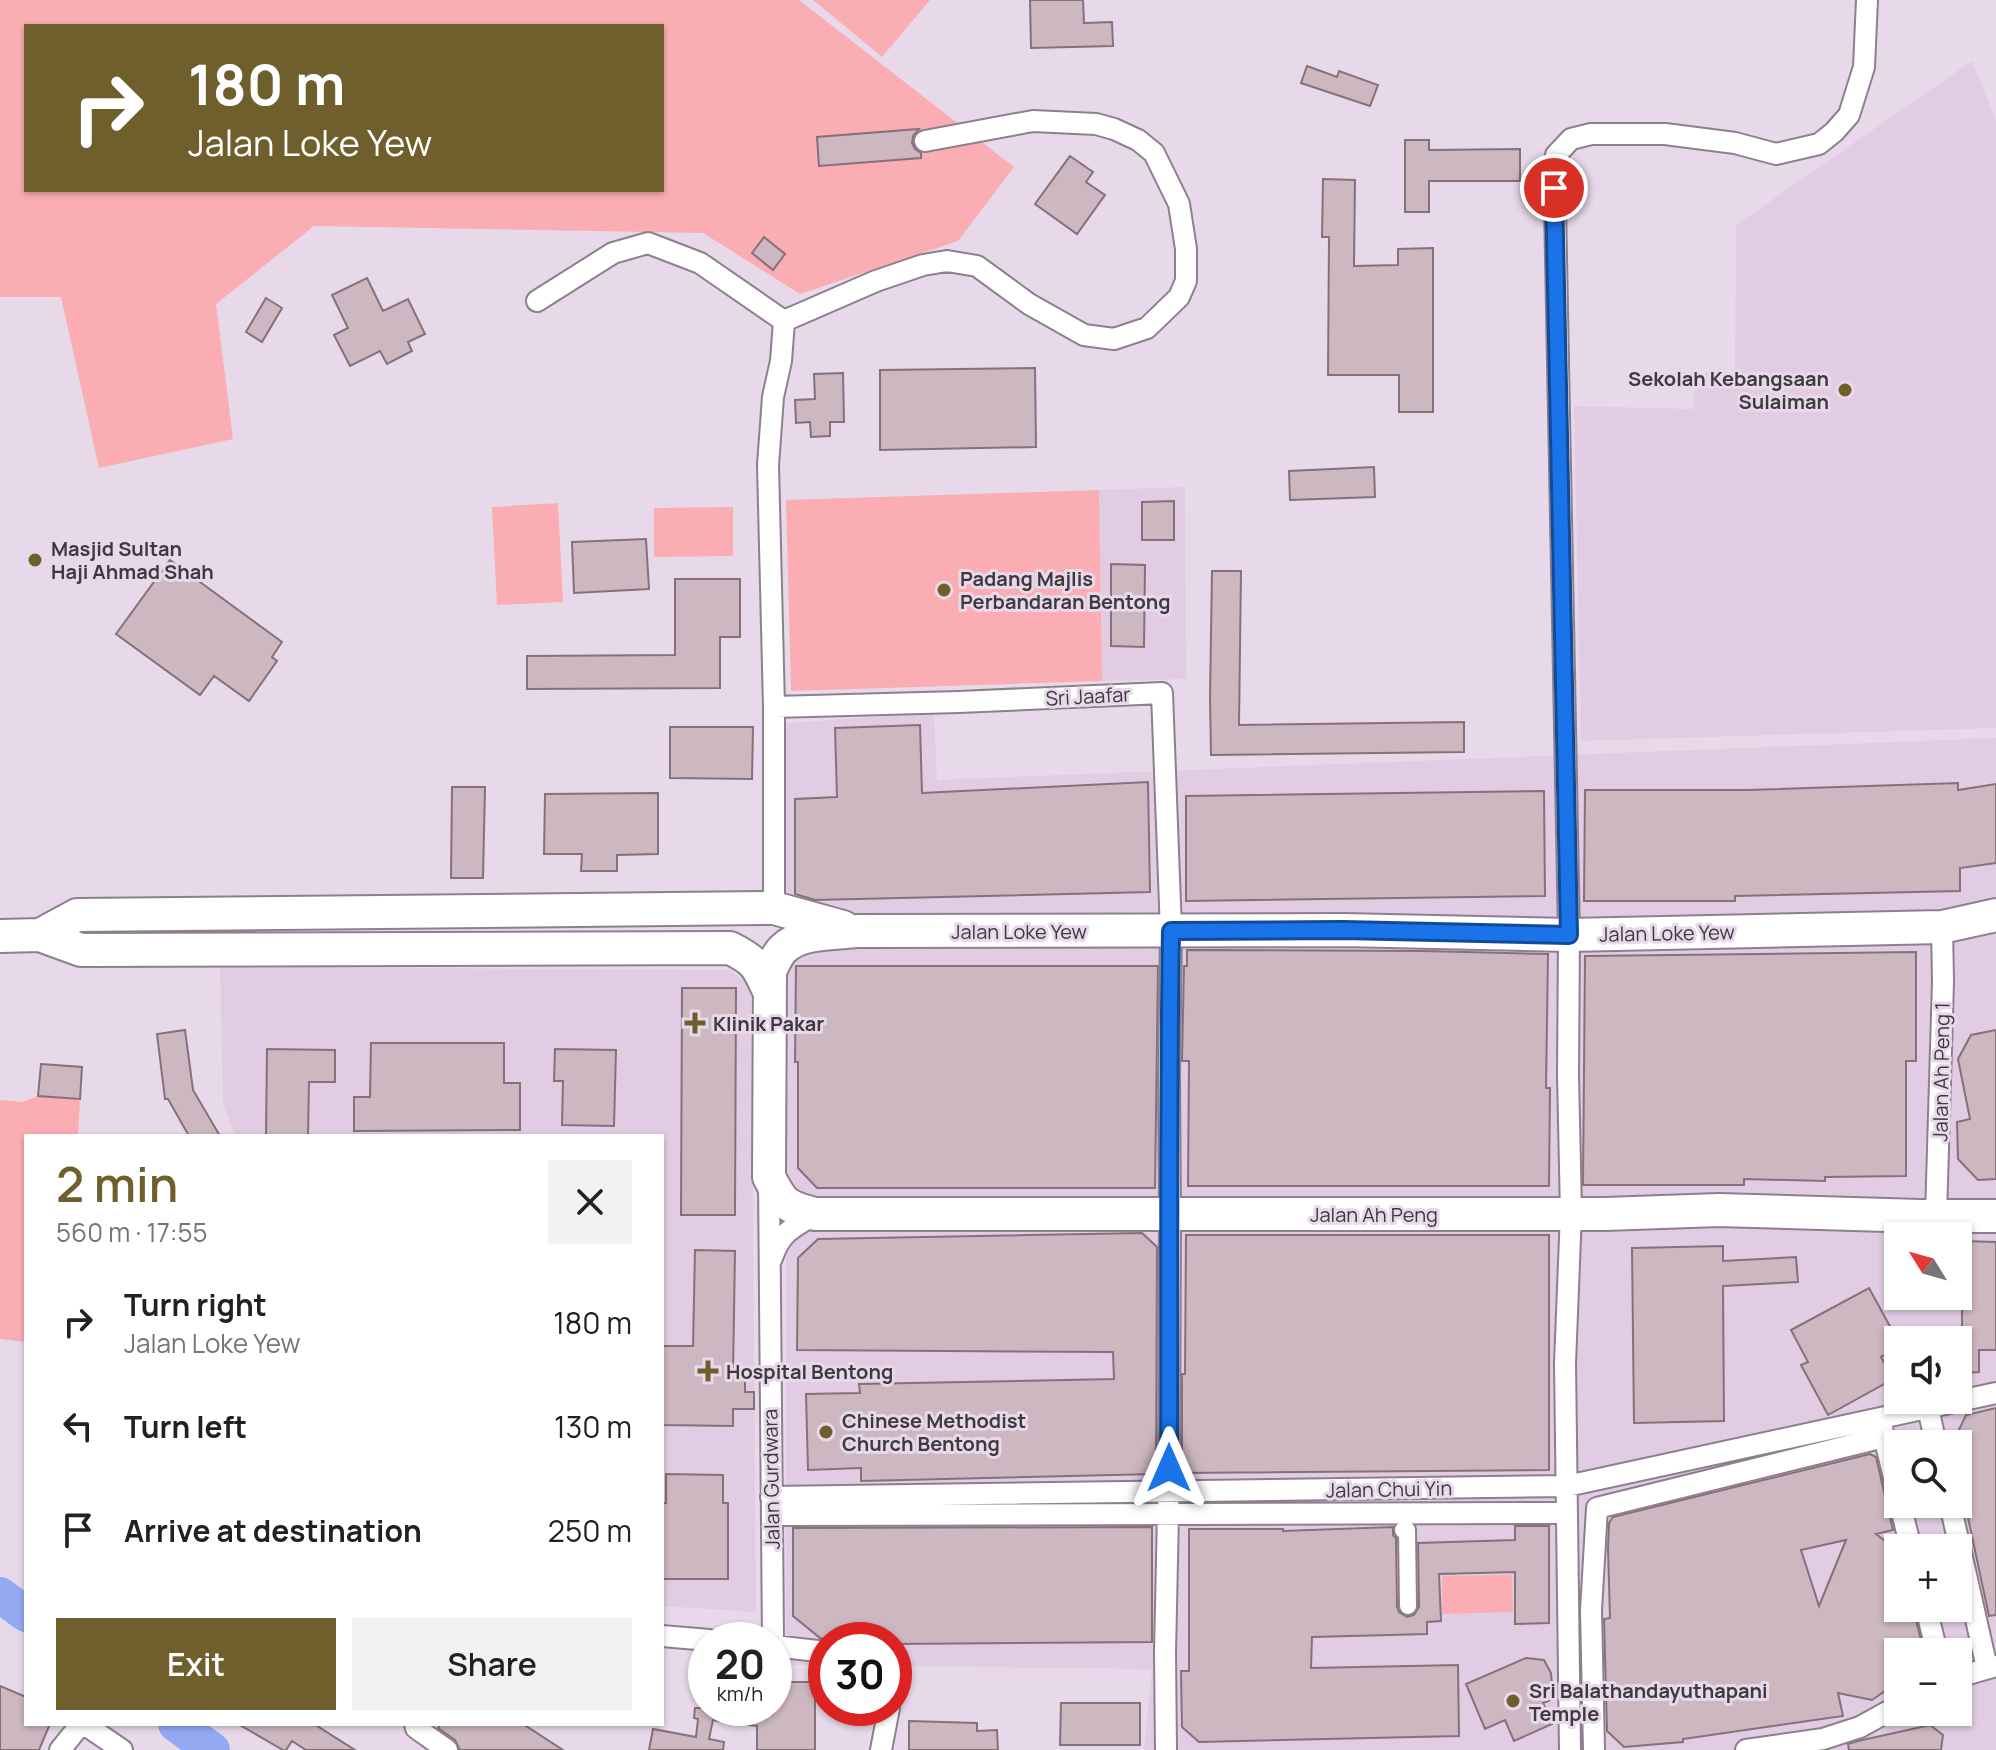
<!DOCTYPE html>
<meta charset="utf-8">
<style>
:root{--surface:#fff;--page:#f2f2f2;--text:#202124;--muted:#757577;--accent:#6e5f2c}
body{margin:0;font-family:Manrope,sans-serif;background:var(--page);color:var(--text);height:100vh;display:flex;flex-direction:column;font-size:30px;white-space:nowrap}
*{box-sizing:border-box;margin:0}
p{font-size:26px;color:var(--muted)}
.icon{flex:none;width:44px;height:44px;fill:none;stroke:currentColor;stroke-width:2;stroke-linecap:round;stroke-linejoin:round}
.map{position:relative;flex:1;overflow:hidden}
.panel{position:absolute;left:24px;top:1134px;width:640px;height:592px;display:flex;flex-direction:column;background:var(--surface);border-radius:0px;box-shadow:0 2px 6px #0004}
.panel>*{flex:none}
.top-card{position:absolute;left:24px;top:24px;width:640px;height:168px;border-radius:0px;box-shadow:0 2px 6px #0004;background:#6e5f2c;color:#fff;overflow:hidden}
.needle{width:52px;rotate:307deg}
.tools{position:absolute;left:1884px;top:1222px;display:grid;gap:16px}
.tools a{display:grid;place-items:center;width:88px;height:88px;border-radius:0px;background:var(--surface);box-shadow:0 2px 6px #0004;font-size:40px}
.speed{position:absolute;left:688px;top:1622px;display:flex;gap:16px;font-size:40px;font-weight:700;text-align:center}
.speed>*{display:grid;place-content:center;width:104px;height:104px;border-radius:50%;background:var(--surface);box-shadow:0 2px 6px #0004;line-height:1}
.speed small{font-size:20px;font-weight:400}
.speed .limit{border:12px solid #d22;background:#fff;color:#111}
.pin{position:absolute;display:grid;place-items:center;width:68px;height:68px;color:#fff;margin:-34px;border:4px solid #fff;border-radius:50%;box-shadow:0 2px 8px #0007}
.me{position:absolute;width:88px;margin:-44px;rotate:0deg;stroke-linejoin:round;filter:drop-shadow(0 0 6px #0008)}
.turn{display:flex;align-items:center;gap:28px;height:168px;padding:0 32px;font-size:36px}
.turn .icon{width:104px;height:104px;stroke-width:2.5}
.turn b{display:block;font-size:56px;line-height:68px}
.round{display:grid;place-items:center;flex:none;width:84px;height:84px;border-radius:0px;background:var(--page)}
.summary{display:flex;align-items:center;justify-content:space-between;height:136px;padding:0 32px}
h1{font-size:48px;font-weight:600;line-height:60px;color:var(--accent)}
.cta{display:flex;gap:16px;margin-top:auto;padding:16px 32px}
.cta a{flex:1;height:92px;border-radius:0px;background:var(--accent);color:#fff;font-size:32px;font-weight:600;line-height:92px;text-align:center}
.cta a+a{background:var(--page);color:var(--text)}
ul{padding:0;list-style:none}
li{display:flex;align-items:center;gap:24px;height:104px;padding:0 32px}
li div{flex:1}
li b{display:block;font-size:30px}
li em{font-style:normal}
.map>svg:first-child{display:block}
.built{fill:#e1cce3;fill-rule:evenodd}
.green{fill:#faaeb3;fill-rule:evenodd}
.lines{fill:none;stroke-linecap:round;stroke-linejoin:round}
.river{stroke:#93aaf3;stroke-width:36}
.building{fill:#cdb7c1;stroke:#85717a;stroke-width:2;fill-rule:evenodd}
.pedestrian-casing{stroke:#8d7f8e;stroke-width:20}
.minor-casing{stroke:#8d7f8e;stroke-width:24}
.primary-casing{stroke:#8d7f8e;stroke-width:36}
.pedestrian{stroke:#fff;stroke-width:16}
.minor{stroke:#fff;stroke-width:20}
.primary{stroke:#fff;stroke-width:32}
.route-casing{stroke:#114b97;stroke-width:20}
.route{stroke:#1a73e8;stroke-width:14}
.poi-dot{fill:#6e5f2c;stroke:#e8d9ea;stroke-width:3}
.labels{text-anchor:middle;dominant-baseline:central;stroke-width:6;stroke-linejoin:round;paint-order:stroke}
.poi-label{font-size:20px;font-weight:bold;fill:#3f393f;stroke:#e8d9ea;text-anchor:start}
.street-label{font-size:20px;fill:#3f393f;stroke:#e8d9ea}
</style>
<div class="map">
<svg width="1996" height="1750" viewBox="0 0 1996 1750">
<rect width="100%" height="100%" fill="#e8d9ea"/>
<path class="built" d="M1972,61l24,60v607l-415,13 -7,-335 119,3 3,-36h39l1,-148z
M1185,487l1,192 -84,2 -3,-191z
M934,713l3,67 1059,-42v1012h-852l8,-81 -258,-3v-26h-68v25h-40v-942zM1898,1236h60v60h-60zM1898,1340h60v60h-60zM1898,1444h60v60h-60zM1898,1548h60v60h-60zM1898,1652h60v60h-60z
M220,967l509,3 22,15 5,627 -94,-6v-470h-427l-12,-33z"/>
<path class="green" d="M0,0h799l215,167 -56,74 -158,53 -97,-61 -389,-7 -98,78 17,135 -134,29 -38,-171h-61zM26,26h636v164h-636z
M813,0h117l-48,57z
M1099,490l3,191 -311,10 -5,-191z
M558,503l5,99 -66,3 -5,-98z
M733,507v49l-79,1v-49z
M38,1096l42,3 -2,37h-52v206l-26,-3v-239l22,2z
M1512,1575l1,37 -71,2v-38z"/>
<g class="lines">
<path class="river" d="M0,1595l26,19
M176,1724l36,26"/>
</g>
<path class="building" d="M1030,0h53l1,23 28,-1 1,24 -82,2z
M1307,66l30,11 2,-6 39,14 -8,21 -69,-23z
M919,129l-6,7 -1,7 3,6 6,4v5l-102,8 -2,-29z
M1405,140h24v10l91,-1v32h-91v31h-24z
M1070,156l23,16 -7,10 19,13 -28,39 -42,-30z
M1323,179l32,1 -1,86 44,-1v-16l35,-1v164h-34v-37h-71l1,-138h-7z
M764,237l21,17 -12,16 -21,-17z
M367,278l16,33 25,-12 17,35 -17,8 4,9 -25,13 -7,-13 -30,15 -16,-31 14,-7 -16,-33z
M266,298l16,10 -20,34 -16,-10z
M1035,368l1,79 -156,3v-80z
M843,373l1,49h-14v14l-19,1 -1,-15 -14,1 -1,-23 20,-1 -1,-25z
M1374,467l1,30 -85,3 -1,-29z
M1174,501v39h-32v-38z
M646,539l3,50 -75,4 -2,-51z
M170,560l112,82 -10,15 5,4 -28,40 -35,-25 -14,19 -84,-61z
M1111,564l34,1 -1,82 -33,-1z
M1212,571h29l-2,154 225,-3v30l-253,3 -1,-57z
M675,579h65v58h-20v51l-193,1v-33l148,-1z
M920,725l2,68 226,-11 2,110 -335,8 -20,-6v-95l42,-2 -2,-69z
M670,727h83l-1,52 -82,-1z
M1958,783v7l38,-6v79l-36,5v23l-225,5v5h-151l1,-111h163z
M452,787h33l-2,91h-32z
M1544,791l1,105 -359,5v-105z
M658,793v61l-41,1v16h-36l1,-17h-38l1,-60z
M1187,950l237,1 124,3 -2,134h4l-1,98h-361l1,-125h-7l2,-95h3z
M1916,952v109h-10v115l-81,1v4l-81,-2v6h-161l2,-229z
M796,966h362l-3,222h-338l-19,-20v-106h-3z
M682,988h54l-1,227h-54z
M185,1030l8,60 27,46h-31l-21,-37h-3l-8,-65z
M1996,1030v149l-18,1 -20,-21 -1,-37 13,-3 -12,-60 13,-24z
M371,1043h133v40h16v47l-166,1v-34h16z
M267,1049l68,1v32h-26l-1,54h-42z
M555,1049l61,1 -2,76 -52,-1 1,-44h-9z
M41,1064l41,3 -2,32 -42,-3z
M1142,1233l15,14 -1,227 -295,7v-13l-53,2 -2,-76 54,-1 -1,-9 255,-5 -1,-27 -316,-2 1,-92 20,-19z
M1186,1235h363v235l-367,3v-99h3z
M1962,1241l34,1v108h-17v22l-17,1z
M1723,1246v15l73,-4 2,25 -75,4 1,135 -90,2 -2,-175z
M695,1250l40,1 -2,123h12v18h9v17h-21v17l-71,-1v-79h31z
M1869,1288l29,53v7l-17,9 12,22 -65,36 -27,-50 7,-3 -17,-32z
M1996,1408v207l-7,1 -31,-145v-27h-6l14,-29z
M1870,1454l6,3 17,73 -17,4 22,17v57h15l11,44h-26v30l-26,18 -34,-7 5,23 -160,23v3l-59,5 -17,-16 -3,-112 6,-1 -2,-69 1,-26 4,-6zM1846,1540l-27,66 -18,-56z
M666,1474l57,1v28h5v76h-66v-76h4z
M1515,1526h34v97l-34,1v-52l-76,2 2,47 -14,1v12l-115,3 -1,31 147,-3 1,71 -260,6 -17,-15 -1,-56h8v-142h94v2l110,-4v8l3,3 1,69 2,5 8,5 7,-2 5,-8 -1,-64 97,-3z
M1152,1527v115l-258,2v-4h-64l-10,-2 -27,-22v-88z
M1526,1658l18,2 7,13 2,26 -10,4 9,21 -38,17 -9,-21 -20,9 -19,-45z
M774,1682h41v68h-58v-24l-44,-6 -4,19 15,3 -1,8h-74l4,-21 43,8 2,-18 -4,-1 1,-10h79z
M0,1686l26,11v27h24l-11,26h-39z
M1061,1703h79v42h-80z
M909,1721l68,2v8l20,-1 1,20h-89z
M238,1724h76l41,26h-49l-14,-9 -6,9h-3z
M441,1724h82l40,26h-103l-5,-10 -17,-12z
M1930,1725l13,10 -2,15h-92l-1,-6 10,-3z"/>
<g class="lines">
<g class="pedestrian-casing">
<path id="pedestrian" d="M1403,1530h4l1,76"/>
</g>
<g class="minor-casing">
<path id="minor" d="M537,301l76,-48 35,-10 52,20 84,58
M784,321l92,-40 47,-16 24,-4 30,5 52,38 55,31 30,4 33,-11 32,-31 7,-16v-32l-7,-45 -25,-51 -16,-13 -24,-11 -18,-5 -63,-3 -108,20
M774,707l185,-5 203,-9 9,238 -2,144 1,141 -1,252 -4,185 1,97
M774,908v-201l-6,-242 5,-68 8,-36 3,-40
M769,1180l4,460
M1936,1216l7,-235 -1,-54
M772,1258c9,-27 21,-30 43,-44
M1928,1408l8,36
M1881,1424l17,70
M771,1497l796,-11 429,-93
M1900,1504l11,44
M1950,1504l37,164
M772,1515l795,-2
M1926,1608l11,44
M662,1636l47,4
M774,1646l52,6
M894,1657h2l-2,15
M1958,1677l38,-11
M84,1724l38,26
M415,1724l1,4 31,22
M60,1750l21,-26
M881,1750l8,-42
M1570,1750l-5,-387 6,-150 -3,-138 1,-140 -14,-729 -1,-36 2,-15 15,-16 20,-5h74l70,9 41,11 43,-10 15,-12 15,-17 15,-48 3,-67
M1594,1750l-3,-140 6,-102 287,-71
M1746,1750l77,-11 37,-12 38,-21"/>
</g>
<g class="primary-casing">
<path id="primary" d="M1996,915l-54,12 -373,8 -226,-5 -486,1c-23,3 -56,0 -74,18 -6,6 -9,14 -13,22l-1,206c14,27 17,30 46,37h790l114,-4 201,6h76
M40,935l37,-20 697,-7 69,19
M0,936l40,-1 41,15 649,-2c26,13 27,17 39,43"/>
</g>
<use href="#pedestrian" class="pedestrian"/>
<use href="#minor" class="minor"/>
<use href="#primary" class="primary"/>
</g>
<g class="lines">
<g class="route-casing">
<path id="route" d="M1169,1468c1,-179 -1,-358 2,-537l172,-1 226,5 -15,-747"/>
</g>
<use href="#route" class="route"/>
</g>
<g class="poi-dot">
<circle cx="1845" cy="390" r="8"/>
<circle cx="35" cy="560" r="8"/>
<circle cx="944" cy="590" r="8"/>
<path d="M691 1011h8v8h8v8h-8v8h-8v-8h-8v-8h8z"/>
<path d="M704 1359h8v8h8v8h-8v8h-8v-8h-8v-8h8z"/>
<circle cx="826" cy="1432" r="8"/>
<circle cx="1513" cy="1701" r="8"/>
</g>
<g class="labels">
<g class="poi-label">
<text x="1829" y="378" text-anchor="end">Sekolah Kebangsaan<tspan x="1829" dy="23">Sulaiman</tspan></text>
<text x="51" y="548">Masjid Sultan<tspan x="51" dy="23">Haji Ahmad Shah</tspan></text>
<text x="960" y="578">Padang Majlis<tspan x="960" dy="23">Perbandaran Bentong</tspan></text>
<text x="713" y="1023">Klinik Pakar</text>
<text x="726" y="1371">Hospital Bentong</text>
<text x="842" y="1420">Chinese Methodist<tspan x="842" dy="23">Church Bentong</tspan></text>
<text x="1529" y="1690">Sri Balathandayuthapani<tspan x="1529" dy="23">Temple</tspan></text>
</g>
<g class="street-label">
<text transform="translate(1088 696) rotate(-3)">Sri Jaafar</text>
<text x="1019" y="931">Jalan Loke Yew</text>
<text transform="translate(1667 933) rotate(-1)">Jalan Loke Yew</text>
<text transform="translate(1941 1072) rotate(-89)">Jalan Ah Peng 1</text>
<text x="1374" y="1214">Jalan Ah Peng</text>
<text transform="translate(771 1479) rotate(-91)">Jalan Gurdwara</text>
<text transform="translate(1389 1489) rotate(-1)">Jalan Chui Yin</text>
</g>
</g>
</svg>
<div class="tools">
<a><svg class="needle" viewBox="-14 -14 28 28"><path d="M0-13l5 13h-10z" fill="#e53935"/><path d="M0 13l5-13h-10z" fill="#757577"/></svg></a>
<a><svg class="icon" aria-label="sound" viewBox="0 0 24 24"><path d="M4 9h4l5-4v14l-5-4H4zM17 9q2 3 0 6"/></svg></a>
<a><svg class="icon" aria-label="search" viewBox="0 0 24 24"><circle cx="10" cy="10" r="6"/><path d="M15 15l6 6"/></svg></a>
<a>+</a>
<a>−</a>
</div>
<div class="speed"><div>20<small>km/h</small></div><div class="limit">30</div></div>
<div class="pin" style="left:1554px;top:188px;background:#d93025"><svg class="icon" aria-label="arrive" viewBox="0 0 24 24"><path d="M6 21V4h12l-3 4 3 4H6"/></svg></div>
<svg class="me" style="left:1169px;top:1468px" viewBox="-20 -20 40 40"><path d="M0-17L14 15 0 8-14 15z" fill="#1a73e8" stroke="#fff" stroke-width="4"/></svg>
<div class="top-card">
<div class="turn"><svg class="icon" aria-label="right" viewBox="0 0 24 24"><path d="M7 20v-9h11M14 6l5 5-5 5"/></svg><div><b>180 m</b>Jalan Loke Yew</div></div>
</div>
<section class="panel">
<div class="summary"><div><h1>2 min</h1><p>560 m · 17:55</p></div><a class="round"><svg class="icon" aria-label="close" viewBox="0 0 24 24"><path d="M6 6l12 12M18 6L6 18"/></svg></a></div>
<ul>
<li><svg class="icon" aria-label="right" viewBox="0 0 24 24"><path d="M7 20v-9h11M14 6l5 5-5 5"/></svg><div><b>Turn right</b><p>Jalan Loke Yew</p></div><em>180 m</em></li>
<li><svg class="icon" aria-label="left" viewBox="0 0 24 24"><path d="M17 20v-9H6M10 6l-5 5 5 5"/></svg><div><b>Turn left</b></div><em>130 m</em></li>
<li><svg class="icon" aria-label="arrive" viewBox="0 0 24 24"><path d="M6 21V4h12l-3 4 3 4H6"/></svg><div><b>Arrive at destination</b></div><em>250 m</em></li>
</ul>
<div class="cta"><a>Exit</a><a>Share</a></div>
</section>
</div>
